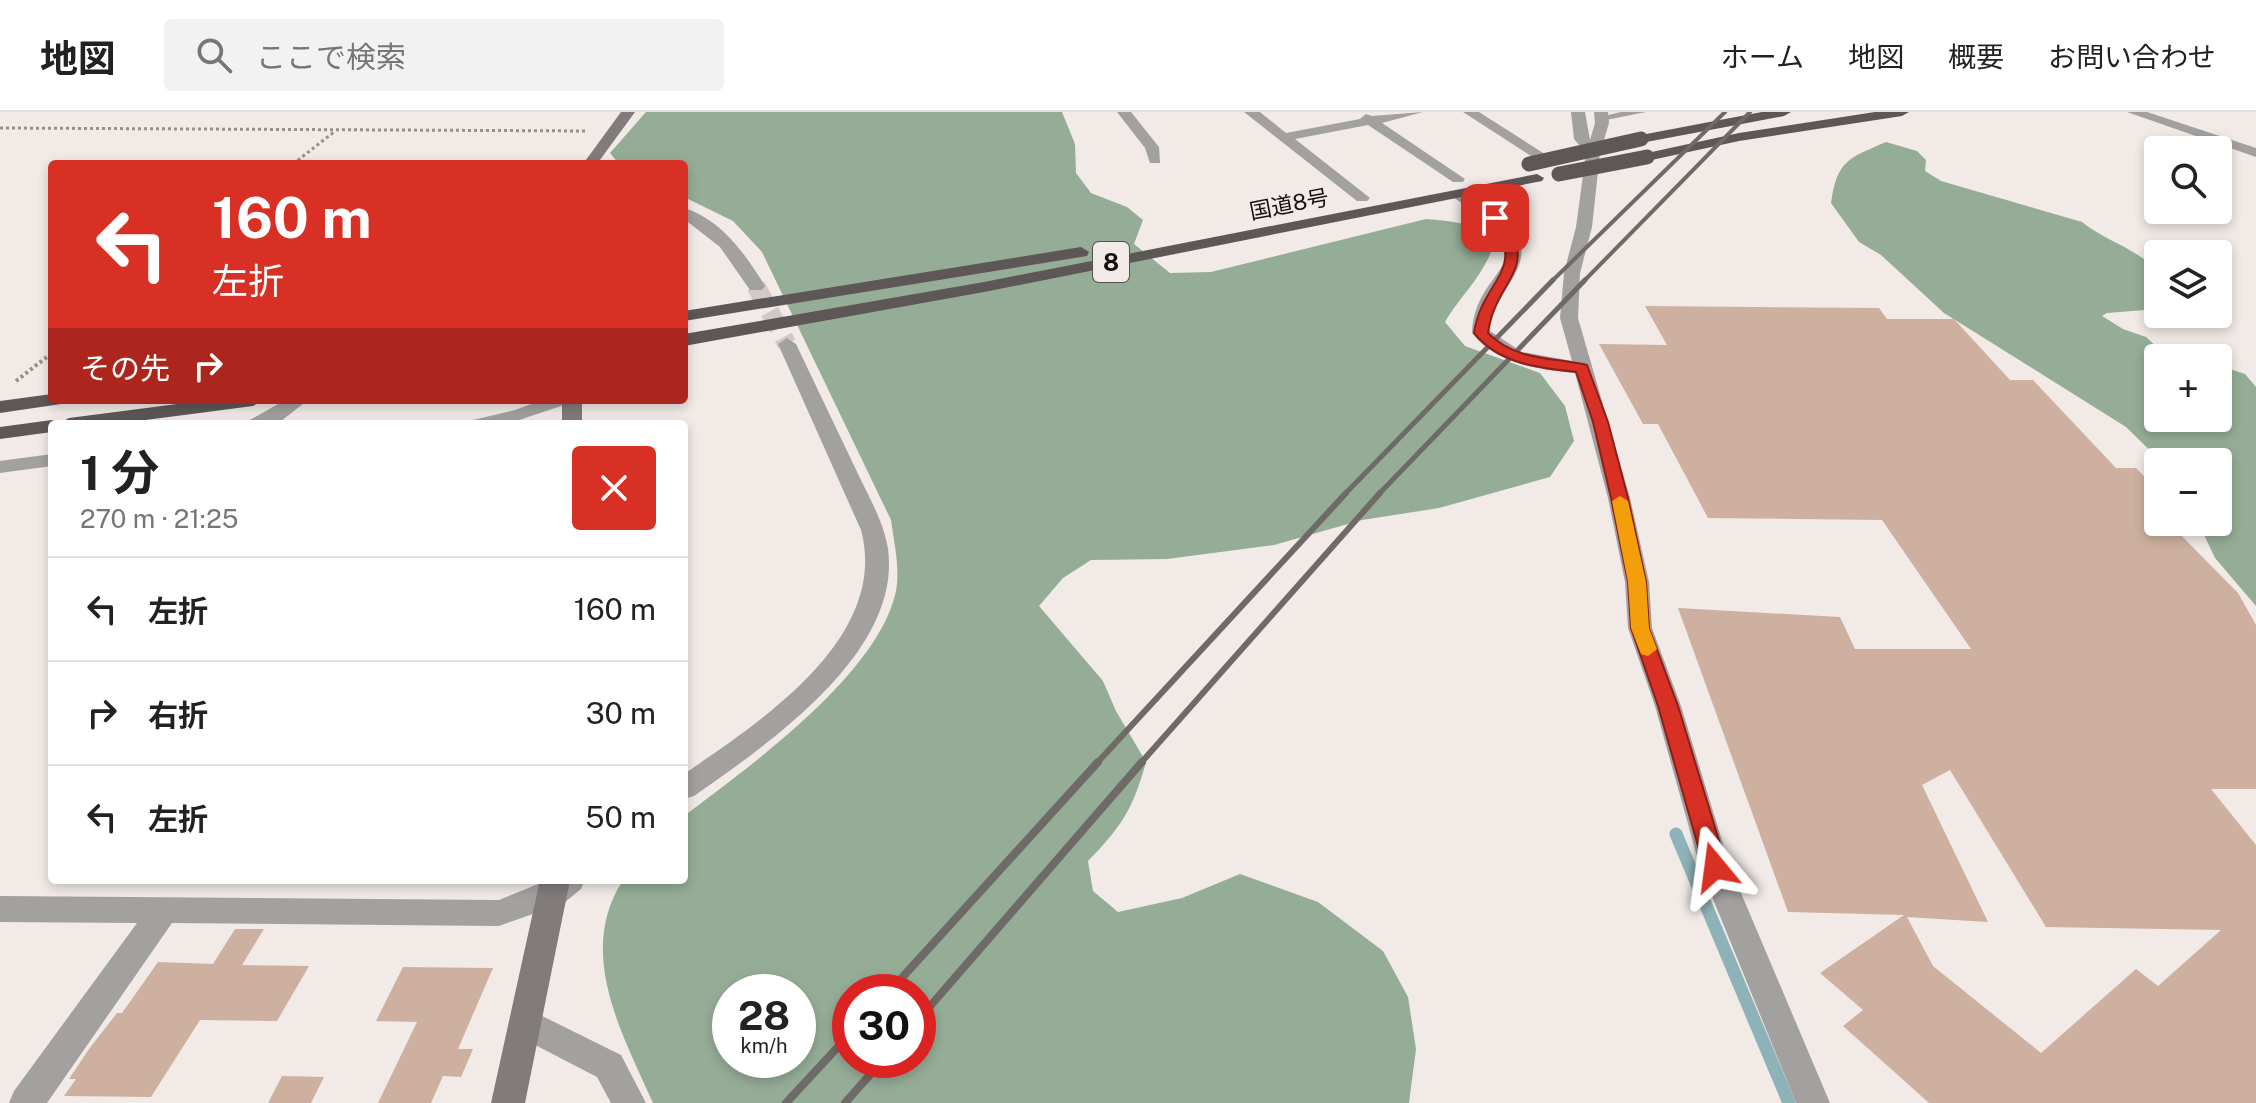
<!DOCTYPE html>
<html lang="ja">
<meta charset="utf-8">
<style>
:root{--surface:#fff;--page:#f2f2f2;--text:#222;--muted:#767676;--line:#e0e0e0}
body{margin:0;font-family:"Public Sans","Noto Sans JP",sans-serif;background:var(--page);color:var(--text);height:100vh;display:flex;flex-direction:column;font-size:30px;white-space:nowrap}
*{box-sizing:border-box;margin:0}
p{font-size:26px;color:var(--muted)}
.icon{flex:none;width:44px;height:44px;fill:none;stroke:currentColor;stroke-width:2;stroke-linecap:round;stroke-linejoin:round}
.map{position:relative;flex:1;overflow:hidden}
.side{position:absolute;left:48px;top:308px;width:640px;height:464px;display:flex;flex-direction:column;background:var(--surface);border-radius:8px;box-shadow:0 4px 12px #0003}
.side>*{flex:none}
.top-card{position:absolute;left:48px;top:48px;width:640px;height:244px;border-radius:8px;box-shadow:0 4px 12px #0003;background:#d93025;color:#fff;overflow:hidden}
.tools{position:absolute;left:2144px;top:24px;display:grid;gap:16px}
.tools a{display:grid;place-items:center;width:88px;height:88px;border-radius:8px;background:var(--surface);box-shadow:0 4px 12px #0003;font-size:40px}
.speed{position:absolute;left:712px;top:862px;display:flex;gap:16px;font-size:40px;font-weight:700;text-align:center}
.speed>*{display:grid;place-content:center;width:104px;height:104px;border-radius:50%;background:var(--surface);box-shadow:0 4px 12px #0003;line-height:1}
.speed small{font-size:20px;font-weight:400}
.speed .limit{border:12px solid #d22;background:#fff;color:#111}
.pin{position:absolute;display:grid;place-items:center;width:68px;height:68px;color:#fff;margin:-34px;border-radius:16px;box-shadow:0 4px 12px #0006}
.me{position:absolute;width:88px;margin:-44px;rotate:344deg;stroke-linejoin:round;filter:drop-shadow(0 0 6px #0008)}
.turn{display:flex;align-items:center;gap:28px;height:168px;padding:0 32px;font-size:36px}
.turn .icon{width:104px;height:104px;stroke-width:2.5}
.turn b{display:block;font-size:56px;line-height:68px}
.then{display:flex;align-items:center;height:76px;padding:0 32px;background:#0003;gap:16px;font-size:30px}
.round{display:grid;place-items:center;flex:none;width:84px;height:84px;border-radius:8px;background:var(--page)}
.headline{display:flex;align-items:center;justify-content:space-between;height:136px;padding:0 32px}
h1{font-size:48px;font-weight:700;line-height:60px}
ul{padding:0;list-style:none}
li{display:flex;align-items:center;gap:24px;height:104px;padding:0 32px;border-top:2px solid var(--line)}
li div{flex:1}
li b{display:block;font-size:30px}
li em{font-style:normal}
header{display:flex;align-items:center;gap:48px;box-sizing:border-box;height:112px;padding:0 40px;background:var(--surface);border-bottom:2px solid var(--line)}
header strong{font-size:38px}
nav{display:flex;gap:44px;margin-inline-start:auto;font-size:28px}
.search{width:560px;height:72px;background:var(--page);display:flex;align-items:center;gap:20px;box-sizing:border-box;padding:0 28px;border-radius:8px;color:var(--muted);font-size:30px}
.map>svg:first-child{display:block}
.forest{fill:#95ad97;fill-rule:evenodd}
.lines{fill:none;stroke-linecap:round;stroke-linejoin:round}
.stream{stroke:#8db2b7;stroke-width:13}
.building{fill:#ceb0a0;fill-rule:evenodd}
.minor-tunnel{stroke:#d0c9c6;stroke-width:19;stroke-dasharray:19 10;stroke-linecap:butt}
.path-far1{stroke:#95908d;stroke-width:3;stroke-dasharray:3 3;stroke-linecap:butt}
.path{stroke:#95908d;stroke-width:4;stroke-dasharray:3 3;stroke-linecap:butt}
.service{fill:#a3a0a0;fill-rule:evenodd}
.minor{fill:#a3a0a0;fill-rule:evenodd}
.secondary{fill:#817b7b;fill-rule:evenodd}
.trunk{fill:#5e5757;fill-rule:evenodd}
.rail-far3{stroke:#6e6a67;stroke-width:4}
.rail-far2{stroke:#6e6a67;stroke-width:5}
.rail-far1{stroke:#6e6a67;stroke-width:6}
.rail{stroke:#6e6a67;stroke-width:8}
.trunk-bridge{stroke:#5e5757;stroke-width:15}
.route{fill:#d93025;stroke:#8d1f18;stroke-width:2}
.slow{fill:#f59e0b}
.labels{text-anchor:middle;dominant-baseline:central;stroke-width:7;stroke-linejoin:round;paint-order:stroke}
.far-street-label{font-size:22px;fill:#13100f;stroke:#f1eae6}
.shield{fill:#f1eae6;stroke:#565150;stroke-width:2}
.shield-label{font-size:24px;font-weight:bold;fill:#13100f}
</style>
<header>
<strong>地図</strong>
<div class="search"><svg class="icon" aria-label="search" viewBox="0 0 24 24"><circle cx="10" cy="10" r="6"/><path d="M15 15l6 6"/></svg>ここで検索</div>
<nav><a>ホーム</a><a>地図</a><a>概要</a><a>お問い合わせ</a></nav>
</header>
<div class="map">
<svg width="2256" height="991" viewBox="0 0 2256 991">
<rect width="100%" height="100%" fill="#f1eae6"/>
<path class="forest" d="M646,0h416l13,32 1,29 15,20 36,14 16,13 -9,24 36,29 41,-1 215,-53c32,3 49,2 66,31 -13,31 -31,45 -47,72l20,24 75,27 25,33 9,35 -24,36 -111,31 -77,12 -88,25 -107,14 -76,1 -28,18 -24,28 64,75 13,30 30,51c-13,47 -24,64 -58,99l5,30 25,21 64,-14 58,-24 78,28 65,49 25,46 8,52 -7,54h-756c-31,-70 -77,-150 -30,-223h61v-64c65,-49 187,-137 210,-217 8,-25 0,-55 -3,-79l-129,-268 -29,-31 -49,-24v-33h-65l-9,-11zM730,880h68v68h-68zM850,880h68v68h-68z
M1886,30l31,9 9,9 -1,11 16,10 141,41c25,20 55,26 76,50v37l-51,4 -5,3 21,13 23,8 15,14 38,7h-41v60h60v-53l27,9 11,13v219l-41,-48 -17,-36h20v-60h-56l-36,-35 -182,-114 -63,-58 -22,-13 -28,-39c6,-43 18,-45 55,-61z"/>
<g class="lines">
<path class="stream" d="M1676,722l113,269"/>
</g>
<path class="building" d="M1645,194l234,2 8,11h67l56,61h23l83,88h20l22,22v32h10l70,71 18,32v164h-45l45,56v258h-327l-86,-77 20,-16 -43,-37 84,-58 -116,-3 -110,-304 162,9 15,32h116l-89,-129 -174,-2 -50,-94h-15l-44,-80 68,1zM1950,658l96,157 175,3 -63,56 -22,-17 -95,84 -108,-87 -26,-49 81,5 -66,-137z
M235,817h29l-22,36 67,1 -32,55 -77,-1 -49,77 -87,-1 12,-17h-7l20,-30 28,-36h5l36,-51 55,2z
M403,855l90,1 -35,81h15l-12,28 -18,-1 -12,27h-53l39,-81 -41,-1z
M282,964l42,1 -13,26h-43z"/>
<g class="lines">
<path class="minor-tunnel" d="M756,174l31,58"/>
<path class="path-far1" d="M0,16l587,3
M293,52l41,-32"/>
<path class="path" d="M16,269l36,-28"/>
<path class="service" d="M1621,0h25l-45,9 -5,-3z"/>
<path class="minor" d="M1117,0h14l28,35 1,16h-10l-5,-15z
M1244,0h16l26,21 74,-14 6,-5 6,2 51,-4 -41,11 83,56 -2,3h-10l-85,-57 -73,14 75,59 -3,3h-10z
M1463,0h16l75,48 -2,3h-10z
M1571,0h14l5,28 5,-17 -1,-11h14l1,11 -9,30 -8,74 -12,46 -2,45 52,180 19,84 3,46 29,78 49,161 100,236h-34l-96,-236 -45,-161 -27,-78 -3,-46 -17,-84 -33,-125c-37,-4 -79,-9 -103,-40 2,-70 87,-69 -18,-135v-6l5,-2c15,5 31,17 43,28 49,44 -10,67 -12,113l32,21 50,9 -12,-43 4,-45 12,-46 10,-74 -12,-14z
M2127,0h20l109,36v9z
M684,96c37,11 62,47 81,78l-3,4h-12l-30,-43 -36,-28z
M787,226l9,6c21,44 42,88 63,132 11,23 25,47 29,73 14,104 -120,195 -194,247l-10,3v-25c76,-52 206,-136 177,-244l-83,-186z
M285,288h23l-27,21 -38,3z
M542,288h28l-3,4 -60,20h-37l3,-4 42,-10z
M52,342v12l-52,7v-12z
M548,768h37l-4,9 -17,14 -65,23 -327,-3 -125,180h-38l5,-12 123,-168 -137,-1v-26l499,4z
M526,896l95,47 25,48h-35l-14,-26 -83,-43 -4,-11 4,-11z"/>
<path class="secondary" d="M621,0h14l-38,52h-14z
M562,288h20v24h-20z
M540,768h30l-45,223h-34z"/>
<path class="trunk" d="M1762,0h29l-7,4 -143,27 -7,-4 7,-4z
M1875,0h34l-7,4 -163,25 -92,20 -7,-4 7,-4 92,-20z
M1537,62l7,4 -2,3 -558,111 -300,54v-12l300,-52z
M1081,135l8,5 -2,4 -403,65v-10z
M52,282v6h12l-3,4 -61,9v-12z
M208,288h55l-10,6 -138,18h-63v8l-52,7v-12l52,-7 8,3 9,-5z"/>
<path class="rail-far3" d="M1551,170l174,-170
M1583,170l167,-170"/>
<path class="rail-far2" d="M1344,383l209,-215
M1378,383l207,-215"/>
<path class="rail-far1" d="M1096,652l250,-271
M1140,652l240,-271"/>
<path class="rail" d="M889,880l209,-230
M918,908l224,-258
M786,991l64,-69
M845,991l38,-43"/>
<path class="trunk-bridge" d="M1529,52l112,-25
M1559,62l88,-17"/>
</g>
<path class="route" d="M1490,103h9c45,53 -4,64 -11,118 28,28 63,24 99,32l21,57 20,76 18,84 3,46 29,78 49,161 -4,7 -8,3 -8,-3 -3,-7 -46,-161 -27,-78 -3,-46 -17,-84 -18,-76 -17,-50c-37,-4 -77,-8 -102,-39 8,-55 56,-62 15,-115z"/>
<path class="slow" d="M1620,384l8,5 18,81 3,46 8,21 -9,7 -7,-2 -10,-26 -3,-46 -16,-81z"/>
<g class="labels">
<g class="far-street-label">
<text transform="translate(1289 92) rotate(-11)">国道8号</text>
</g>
<rect class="shield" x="1093" y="130" width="36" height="40" rx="6"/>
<g class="shield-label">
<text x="1111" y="150">8</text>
</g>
</g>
</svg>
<div class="tools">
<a><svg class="icon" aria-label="search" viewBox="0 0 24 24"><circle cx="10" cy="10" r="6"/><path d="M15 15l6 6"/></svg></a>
<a><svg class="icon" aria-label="layers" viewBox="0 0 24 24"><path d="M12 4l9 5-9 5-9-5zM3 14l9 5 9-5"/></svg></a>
<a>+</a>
<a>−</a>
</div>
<div class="speed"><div>28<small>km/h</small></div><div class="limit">30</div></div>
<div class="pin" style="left:1495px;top:106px;background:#d93025"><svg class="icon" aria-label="arrive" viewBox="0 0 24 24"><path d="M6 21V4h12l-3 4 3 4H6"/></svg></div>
<svg class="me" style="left:1715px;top:755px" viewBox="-20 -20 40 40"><path d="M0-17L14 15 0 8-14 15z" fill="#d93025" stroke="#fff" stroke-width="4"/></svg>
<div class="top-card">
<div class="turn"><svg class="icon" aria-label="left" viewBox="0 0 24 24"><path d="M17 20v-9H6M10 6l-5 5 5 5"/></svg><div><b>160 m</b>左折</div></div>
<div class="then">その先<svg class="icon" aria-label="right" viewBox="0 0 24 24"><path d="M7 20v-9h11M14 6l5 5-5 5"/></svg></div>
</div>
<section class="side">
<div class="headline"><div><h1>1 分</h1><p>270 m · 21:25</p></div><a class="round" style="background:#d93025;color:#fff"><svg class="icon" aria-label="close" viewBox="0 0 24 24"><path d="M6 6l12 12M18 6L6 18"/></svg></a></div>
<ul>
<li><svg class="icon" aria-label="left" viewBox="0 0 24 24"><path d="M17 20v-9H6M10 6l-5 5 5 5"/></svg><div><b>左折</b></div><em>160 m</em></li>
<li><svg class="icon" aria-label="right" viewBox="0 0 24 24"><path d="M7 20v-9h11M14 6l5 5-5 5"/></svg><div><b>右折</b></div><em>30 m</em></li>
<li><svg class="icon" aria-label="left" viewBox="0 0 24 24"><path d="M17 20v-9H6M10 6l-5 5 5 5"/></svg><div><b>左折</b></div><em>50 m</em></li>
</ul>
</section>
</div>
